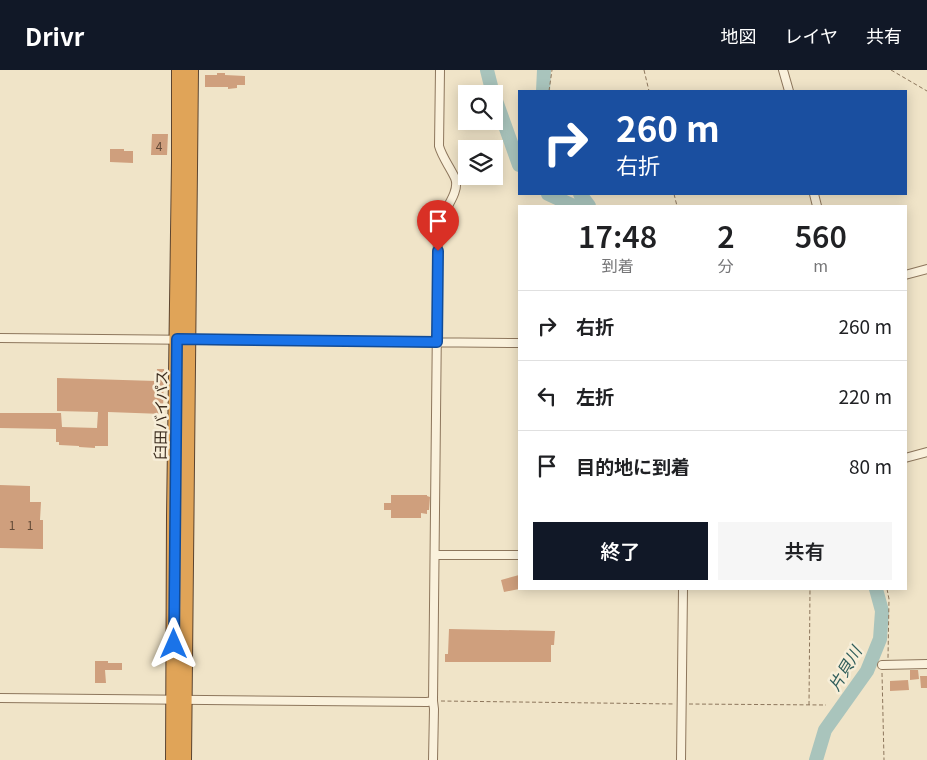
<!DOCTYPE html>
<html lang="ja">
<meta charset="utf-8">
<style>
:root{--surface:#fff;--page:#f6f6f6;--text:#202124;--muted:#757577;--line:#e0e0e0;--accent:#111827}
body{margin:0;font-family:Georgia,"Noto Sans JP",serif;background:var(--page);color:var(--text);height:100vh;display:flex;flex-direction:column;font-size:19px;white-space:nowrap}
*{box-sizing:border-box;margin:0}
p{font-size:16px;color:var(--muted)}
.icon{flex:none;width:28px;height:28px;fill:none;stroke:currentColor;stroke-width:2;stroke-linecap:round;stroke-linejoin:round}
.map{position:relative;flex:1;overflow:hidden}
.panel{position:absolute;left:518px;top:135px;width:389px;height:385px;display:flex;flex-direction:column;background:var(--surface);border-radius:0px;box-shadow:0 2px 12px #0003}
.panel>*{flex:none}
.top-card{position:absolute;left:518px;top:20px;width:389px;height:105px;border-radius:0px;box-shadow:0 2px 12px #0003;background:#1a4fa0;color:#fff;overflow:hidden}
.controls{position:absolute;left:458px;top:15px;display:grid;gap:10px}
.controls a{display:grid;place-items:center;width:45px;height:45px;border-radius:0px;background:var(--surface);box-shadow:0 2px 12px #0003;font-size:25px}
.pin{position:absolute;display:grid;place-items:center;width:42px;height:42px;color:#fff;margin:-51px -21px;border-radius:50% 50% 50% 0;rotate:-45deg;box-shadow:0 0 5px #0007}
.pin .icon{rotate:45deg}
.me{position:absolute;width:55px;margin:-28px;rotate:0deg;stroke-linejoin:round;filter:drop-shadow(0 0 4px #0008)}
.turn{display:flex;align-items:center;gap:18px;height:105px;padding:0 15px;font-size:22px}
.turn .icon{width:65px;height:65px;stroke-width:2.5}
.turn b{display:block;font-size:35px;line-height:42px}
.eta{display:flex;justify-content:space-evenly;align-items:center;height:85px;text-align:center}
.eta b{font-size:30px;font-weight:600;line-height:35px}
.action{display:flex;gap:10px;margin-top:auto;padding:10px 15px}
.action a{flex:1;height:58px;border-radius:0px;background:var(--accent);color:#fff;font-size:20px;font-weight:600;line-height:58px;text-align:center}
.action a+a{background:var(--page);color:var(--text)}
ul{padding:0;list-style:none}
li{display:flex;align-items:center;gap:15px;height:70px;padding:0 15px;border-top:1px solid var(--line)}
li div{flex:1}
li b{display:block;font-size:19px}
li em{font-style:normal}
header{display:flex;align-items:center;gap:30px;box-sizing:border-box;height:70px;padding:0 25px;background:var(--accent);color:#fff}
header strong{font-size:24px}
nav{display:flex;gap:28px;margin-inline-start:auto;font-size:18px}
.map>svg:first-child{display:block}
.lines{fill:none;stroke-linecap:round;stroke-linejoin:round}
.river{stroke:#a9c4bc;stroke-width:14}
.building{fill:#cf9f7d}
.street-casing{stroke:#8d765c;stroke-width:10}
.highway-casing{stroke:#5b4430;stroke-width:16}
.path{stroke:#8d765c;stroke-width:1;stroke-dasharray:4 2.5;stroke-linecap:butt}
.street{stroke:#faf1dc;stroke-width:8}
.highway{stroke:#e0a458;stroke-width:14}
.route-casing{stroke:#114b97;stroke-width:12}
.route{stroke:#1a73e8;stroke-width:9}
.labels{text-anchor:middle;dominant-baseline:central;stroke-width:5;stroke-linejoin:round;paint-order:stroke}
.number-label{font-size:12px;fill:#624a37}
.street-label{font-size:15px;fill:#3d2e20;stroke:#f7eed8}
.water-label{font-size:16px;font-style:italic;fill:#2f5d5a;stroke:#f7eed8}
</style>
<header>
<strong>Drivr</strong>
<nav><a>地図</a><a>レイヤ</a><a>共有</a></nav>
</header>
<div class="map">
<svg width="927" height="690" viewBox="0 0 927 690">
<rect width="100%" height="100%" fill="#f0e4c8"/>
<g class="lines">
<path class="river" d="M487,0l6,24
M543,21l1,-21
M494,25l25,70
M548,124l26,12
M580,124l9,12
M816,690l9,-30 42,-59 13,-32 2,-28 -6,-22"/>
</g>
<path class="building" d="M217,3h8v2l20,1v9h-8v3l-9,1v-2h-23v-12h12z
M152,64h16l-1,21h-16z
M110,79h14v2h9v12l-23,-1z
M157,299h7l-1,45 -55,-2v34h-13v2l-16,-1v-1l-20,-1v-3h-3v-13l-56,-1v-15h61l1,14 35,1 1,-16 -41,-1v-33l99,3z
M0,415l30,1v16h11l-1,18h3v29l-43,-1z
M391,425h36v1l3,1 -1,13h-2v4l-6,-1v5h-30v-8h-7v-7h7z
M519,505v14l-15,3 -3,-12z
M449,559l106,2 -1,14h-3v17h-106v-8h3z
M95,591h13v2h14v7h-17l1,13h-11z
M910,600h8l1,9 -9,1z
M920,606h7v12h-6z
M908,610l1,10 -19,1v-10z"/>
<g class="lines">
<g class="street-casing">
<path id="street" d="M783,0l6,21
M814,124l3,12
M905,205l22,-6
M0,268l519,5
M905,388l22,-6
M435,485h84
M882,595l45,-1
M0,628l427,4 6,-1
M433,690l1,-51 -1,-8 5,-475c4,-14 23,-34 17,-48 -5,-11 -13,-21 -16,-32l1,-76
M681,690l2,-171"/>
</g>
<g class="highway-casing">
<path id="highway" d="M173,690l1,-244 5,-354v-92
M184,690l7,-690"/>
</g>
<path class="path" d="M644,0l5,21
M891,0l36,21
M549,21l3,-21
M674,124l3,12
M887,519l2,10 -1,59
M882,603l2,87
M441,631l234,3
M689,634l137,1
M809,635l1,-116"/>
<use href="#street" class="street"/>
<use href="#highway" class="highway"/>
</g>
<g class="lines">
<g class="route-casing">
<path id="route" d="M174,574l3,-305 260,3 1,-91"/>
</g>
<use href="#route" class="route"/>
</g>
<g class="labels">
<g class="number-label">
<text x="159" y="75">4</text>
<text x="12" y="454">1</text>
<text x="30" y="454">1</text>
</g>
<g class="street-label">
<text transform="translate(160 345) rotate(-89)">臼田バイパス</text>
</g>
<g class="water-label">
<text transform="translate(844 598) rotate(-59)">片貝川</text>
</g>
</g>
</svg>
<div class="controls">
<a><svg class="icon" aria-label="search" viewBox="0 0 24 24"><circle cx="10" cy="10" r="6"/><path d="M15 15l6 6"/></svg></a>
<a><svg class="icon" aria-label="layers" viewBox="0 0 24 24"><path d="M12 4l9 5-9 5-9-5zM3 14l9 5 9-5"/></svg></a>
</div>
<div class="pin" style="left:438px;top:181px;background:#d93025"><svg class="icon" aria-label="arrive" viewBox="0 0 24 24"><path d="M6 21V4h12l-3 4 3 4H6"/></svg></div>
<svg class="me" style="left:174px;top:574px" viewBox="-20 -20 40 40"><path d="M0-17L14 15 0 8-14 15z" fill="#1a73e8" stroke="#fff" stroke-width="4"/></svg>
<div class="top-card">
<div class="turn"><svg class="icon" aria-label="right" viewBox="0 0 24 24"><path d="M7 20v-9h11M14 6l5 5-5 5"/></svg><div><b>260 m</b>右折</div></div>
</div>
<section class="panel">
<div class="eta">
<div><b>17:48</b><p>到着</p></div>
<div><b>2</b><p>分</p></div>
<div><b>560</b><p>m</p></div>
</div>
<ul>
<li><svg class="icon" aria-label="right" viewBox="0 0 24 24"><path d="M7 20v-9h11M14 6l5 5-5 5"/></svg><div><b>右折</b></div><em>260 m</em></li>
<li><svg class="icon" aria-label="left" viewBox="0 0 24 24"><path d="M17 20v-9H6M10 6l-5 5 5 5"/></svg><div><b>左折</b></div><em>220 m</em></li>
<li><svg class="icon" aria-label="arrive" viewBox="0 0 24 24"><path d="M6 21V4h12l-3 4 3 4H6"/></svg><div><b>目的地に到着</b></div><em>80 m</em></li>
</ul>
<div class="action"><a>終了</a><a>共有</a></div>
</section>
</div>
